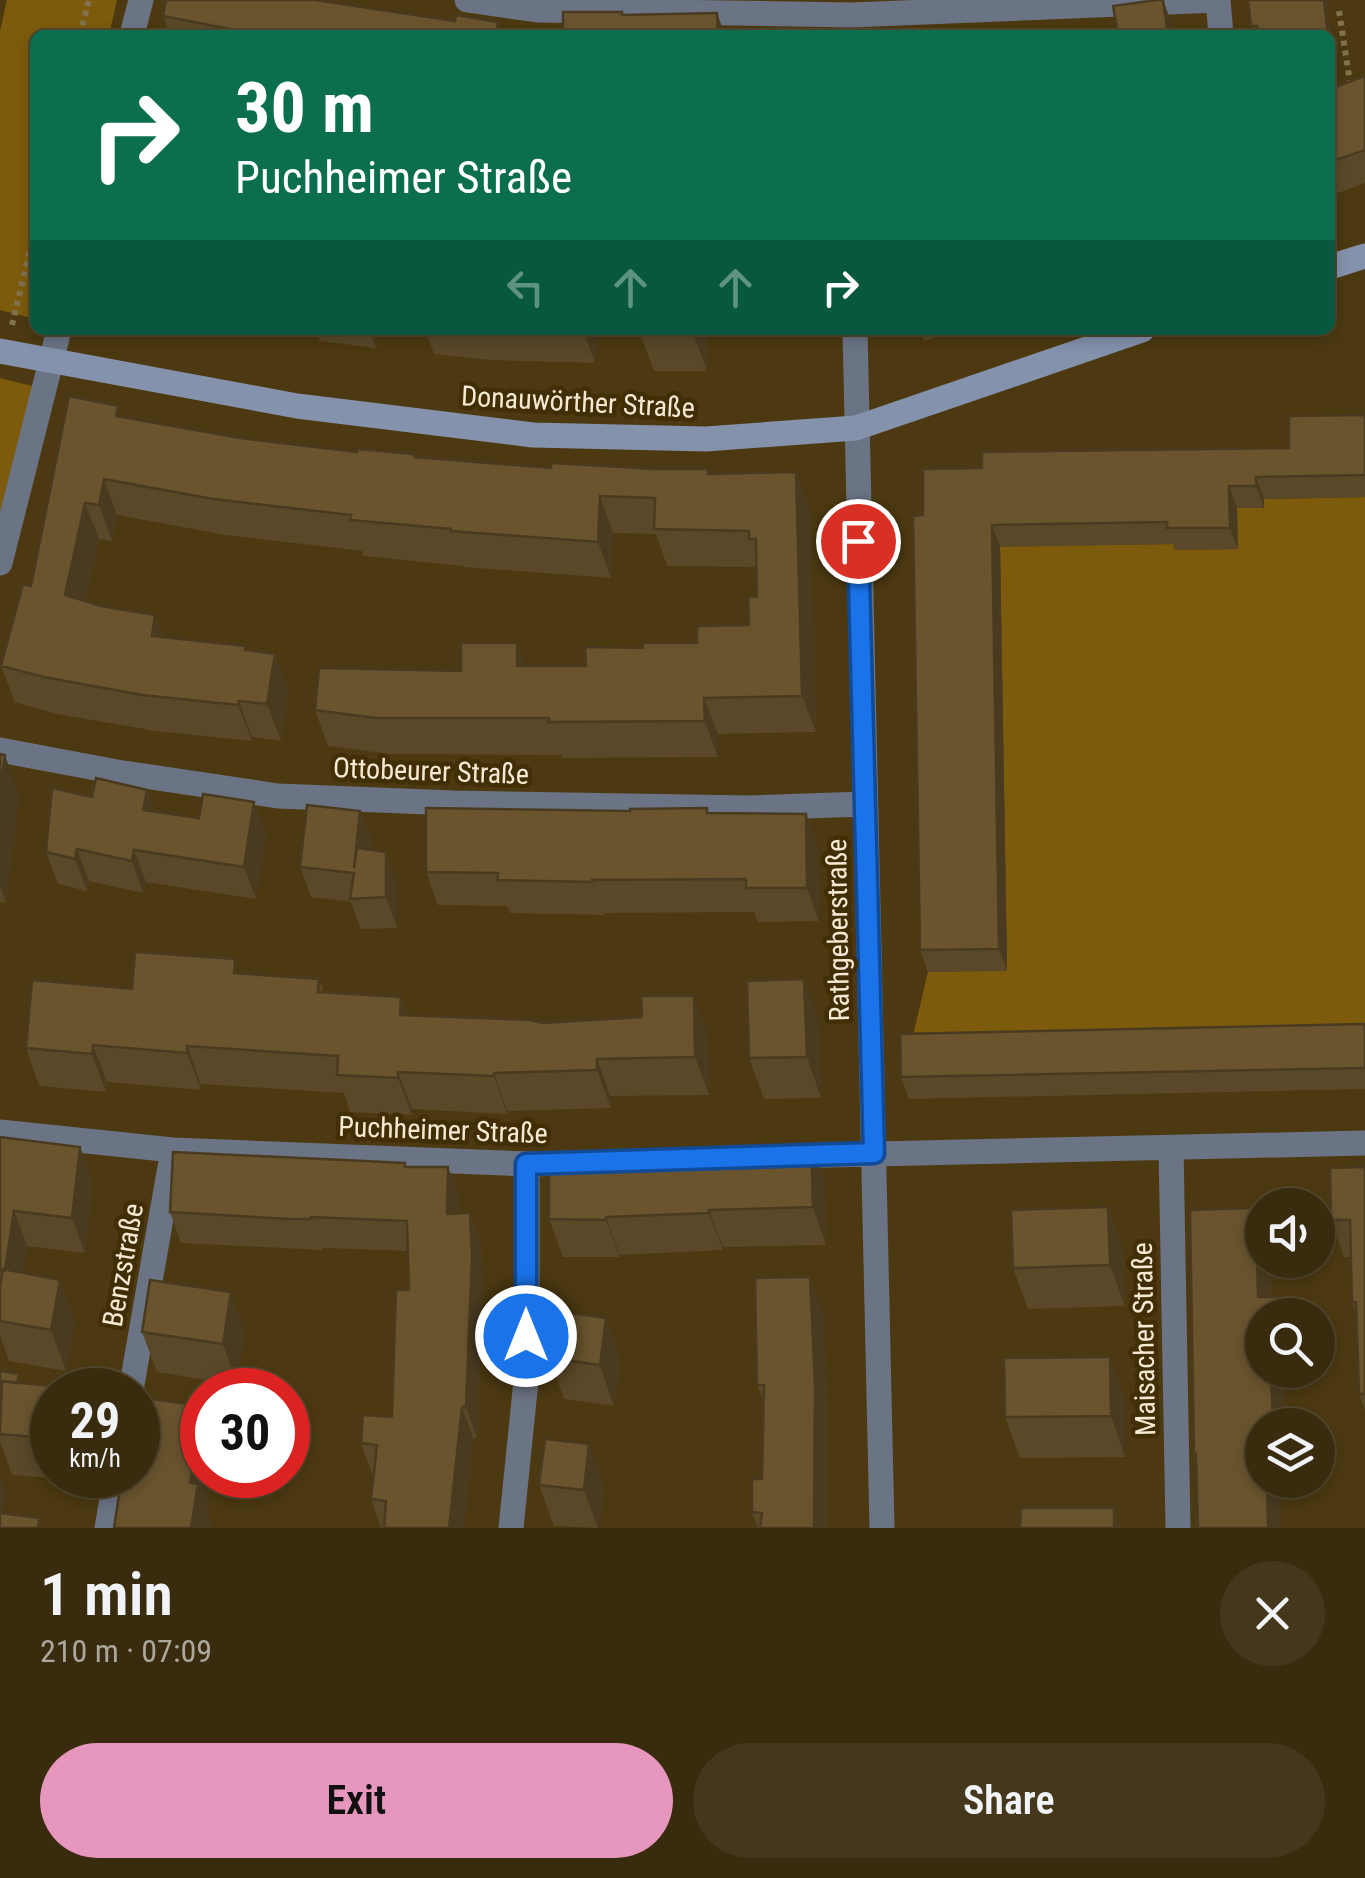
<!DOCTYPE html>
<meta charset="utf-8">
<style>
:root{--surface:#392b0d;--page:#44371b;--text:#f1f3f6;--muted:#aba79d;--line:#53472e;--accent:#e797bd}
body{margin:0;font-family:"Roboto Condensed",sans-serif;background:var(--page);color:var(--text);height:100vh;display:flex;flex-direction:column;font-size:38px;white-space:nowrap}
*{box-sizing:border-box;margin:0}
p{font-size:32px;color:var(--muted)}
.icon{flex:none;width:55px;height:55px;fill:none;stroke:currentColor;stroke-width:2;stroke-linecap:round;stroke-linejoin:round}
.map{position:relative;height:1528px;overflow:hidden}
.sheet{display:flex;flex-direction:column;background:var(--surface);flex:1}
.sheet>*{flex:none}
.hud{position:absolute;left:30px;top:30px;width:1305px;height:305px;border-radius:15px;box-shadow:0 5px 15px #0003,0 0 0 2px var(--line);background:#0b6e4f;color:#fff;overflow:hidden}
.buttons{position:absolute;left:1245px;top:1188px;display:grid;gap:20px}
.buttons a{display:grid;place-items:center;width:90px;height:90px;border-radius:50%;background:var(--surface);box-shadow:0 5px 15px #0003,0 0 0 2px var(--line);font-size:50px}
.speed{position:absolute;left:30px;top:1368px;display:flex;gap:20px;font-size:50px;font-weight:700;text-align:center}
.speed>*{display:grid;place-content:center;width:130px;height:130px;border-radius:50%;background:var(--surface);box-shadow:0 5px 15px #0003,0 0 0 2px var(--line);line-height:1}
.speed small{font-size:25px;font-weight:400}
.speed .limit{border:15px solid #d22;background:#fff;color:#111}
.pin{position:absolute;display:grid;place-items:center;width:85px;height:85px;color:#fff;margin:-42px;border:5px solid #fff;border-radius:50%;box-shadow:0 2px 10px #0007}
.me{position:absolute;width:110px;margin:-55px;rotate:0deg;stroke-linejoin:round;filter:drop-shadow(0 0 8px #0008)}
.turn{display:flex;align-items:center;gap:35px;height:210px;padding:0 40px;font-size:45px}
.turn .icon{width:130px;height:130px;stroke-width:2.5}
.turn b{display:block;font-size:70px;line-height:85px}
.lanes{display:flex;align-items:center;height:95px;padding:0 40px;background:#0003;justify-content:center;gap:50px;direction:ltr}
.lanes .off{opacity:.35}
.round{display:grid;place-items:center;flex:none;width:105px;height:105px;border-radius:52px;background:var(--page)}
.head{display:flex;align-items:center;justify-content:space-between;height:170px;padding:0 40px}
h1{font-size:60px;font-weight:600;line-height:75px}
.cta{display:flex;gap:20px;margin-top:auto;padding:20px 40px}
.cta a{flex:1;height:115px;border-radius:60px;background:var(--accent);color:#111;font-size:40px;font-weight:600;line-height:115px;text-align:center}
.cta a+a{background:var(--page);color:var(--text)}
.map>svg:first-child{display:block}
.green{fill:#7c5b0d}
.lines{fill:none;stroke-linecap:round;stroke-linejoin:round}
.path{stroke:#827250;stroke-width:6;stroke-dasharray:5 5;stroke-linecap:butt}
.street{stroke:#6b7484;stroke-width:25}
.secondary{stroke:#8492ac;stroke-width:25}
.wall{fill:#5a4828}
.shaded-wall{fill:#4a3b20}
.building{fill:#69542e;stroke:#4a3b20;stroke-width:2.5}
.route-casing{stroke:#114b97;stroke-width:25}
.route{stroke:#1a73e8;stroke-width:18}
.labels{text-anchor:middle;dominant-baseline:central;stroke-width:9;stroke-linejoin:round;paint-order:stroke}
.street-label{font-size:28px;fill:#f6ead5;stroke:#412e04}
</style>
<div class="map">
<svg width="1365" height="1528" viewBox="0 0 1365 1528">
<rect width="100%" height="100%" fill="#4c3911"/>
<path class="green" d="M7,0h110l-8,35h-74v284l-35,-9v-279z
M0,378l40,10 -40,152z
M1365,497v549l-457,10 20,-84 79,-2 -7,-424 175,-2 1,6 61,-1v-41l26,-1 1,-8z"/>
<g class="lines">
<path class="path" d="M1339,11l12,78
M80,35l9,-35
M12,325l23,-96"/>
<path class="street" d="M467,0l70,10 315,5 366,-15
M1218,0l3,35
M132,35l9,-35
M855,330l27,1198
M0,563l59,-233
M0,750l117,22 161,24 176,7 296,5 114,-4
M0,1132l173,18 354,14 53,-1
M1171,1148l7,380
M785,1156l580,-13
M131,1390l42,-240
M107,1528l9,-53
M511,1528l16,-157v-207"/>
<path class="secondary" d="M1330,267l35,-11
M0,351l297,55 236,29 173,4 150,-11 286,-98"/>
</g>
<path class="wall" d="M1248,0h79l9,71 -6,1v-37h-75l-4,-9z
M163,16l335,6 5,13h-333z
M1365,76v107l-35,13v-107z
M316,330h62l-2,18 -56,-7z
M425,330h173l-3,33 -104,-3 -57,-6z
M639,330h69l-1,41h-53z
M920,330h36l-32,11z
M1365,415v82l-101,2v9h-27l1,41 -63,1 -2,-6 -173,3 7,424 -79,1 -8,-22 3,-435 59,-47 307,-20z
M123,418l117,20 117,14 57,2 1,3 136,11 159,6 100,35 6,223 -98,2v23l-156,1 -1,-3 -171,-1 -62,-8 -13,-36 146,-39 65,-5h60l57,-18 54,-5 52,-18 8,-28 -1,-30 -89,-1 -11,-32 -43,-1 -2,45 -147,-11 -1,-1 -99,-10 -2,-5 -136,-16 -109,-20 -5,26 -13,-2 -14,62 16,5 54,9 9,23 111,16 13,36 -7,51 -29,-4v4l-96,-10 -99,-17 -42,-12 -14,-36 30,-80z
M0,754l19,42 -13,107 -6,-1z
M147,790l8,22 44,6 55,-16 12,32 -10,65 -110,-17 -3,11 -54,-12 -2,10 -29,-7 -12,-32 46,-55z
M360,811l12,30 -1,9 26,32v46l-36,1 -10,-27 -40,-5 -11,-30z
M709,813l97,1 12,33 1,74 -61,1 -4,-10 -150,1v2l-94,-2 -3,-7 -69,-1 -12,-33z
M240,974l79,5 5,14 77,4 7,18 300,18 1,62 -99,1 1,12 -104,3v3l-95,-5v6l-62,-3 -6,-19 -143,-9v6l-94,-8 -1,10 -67,-6 -13,-38 106,-59z
M819,1020l2,78 -57,1 -15,-41z
M1365,1024v65l-456,10 -8,-22z
M0,1137l80,10 13,35 -8,71 -58,-7 -4,27 52,48 -9,50 -57,-10 -9,-25z
M811,1144l14,37 1,64 -103,2v3l-103,5v2h-57l-14,-38 95,-63z
M406,1167h42l11,31v15h11l11,31 2,42 -6,152h-4l-9,90h-83l-10,-29 3,-25h-2l-11,-31 31,-26 17,-127 -1,-39 -85,-3 -1,2 -20,-1 -121,-6 -11,-31z
M1365,1167v243l-6,-16 -2,-81 -5,-11 -1,-45h-7l-13,-37z
M1108,1207l15,41 2,58 -97,3 -15,-41z
M1256,1208l6,17v35h8l1,37 -9,18 21,55 2,55h-23v55h25l1,9h-8l-84,-28 -2,-7z
M824,1315l4,109v104h-70l-6,-16 10,-33 2,-76 -7,-18z
M142,1332l103,1 -8,52 -80,-13z
M549,1358l72,1 -7,47 -50,-7z
M0,1371l22,12 29,3 1,5v84h9v4l-49,-4 -12,-33z
M1125,1398v59l-105,1 -15,-41z
M539,1485h65l-4,43 -46,-2z"/>
<path class="shaded-wall" d="M1163,0l13,35h-8z
M1324,0h3l9,71 -5,-16 -1,-20h-2z
M717,13l8,22h-7z
M498,22l5,13h-7z
M370,330h8l-2,18 -6,-16z
M583,330h15l-3,33z
M692,330h16l-1,41z
M796,472l14,37 6,223 -14,-36z
M1256,477l8,22v9l-8,-22z
M104,479l13,36 -5,26 -13,-36z
M1229,486l8,22 1,41 -8,-21z
M600,496l13,37 -2,45 -13,-36z
M85,503l14,36 -21,92 -13,-36z
M992,525l8,22 7,424 -8,-22z
M155,615l13,36 -16,-15z
M517,643l14,36 -14,-13z
M275,654l13,36 -7,51 -14,-37z
M704,698l14,36v23l-13,-36z
M239,701l13,36v4l-14,-36z
M5,755l14,41 -13,107 -6,-17v-94z
M147,790l12,32 -16,-12z
M254,802l12,32 -10,65 -12,-32z
M360,811l12,30 -7,58 -11,-31z
M806,814l12,33 1,74 -12,-33z
M77,849l12,32 -2,10 -12,-32z
M134,850l12,32 -3,11 -11,-32z
M386,852l11,30v46l-11,-31z
M804,979l15,41 2,78 -14,-41z
M694,996l14,37 1,62 -14,-38z
M401,997l14,37 -15,-19z
M93,1045l14,37 -1,10 -14,-38z
M187,1046l14,38v6l-14,-37z
M597,1059l13,37 1,12 -14,-38z
M398,1072l14,37v6l-14,-37z
M494,1073l13,38v3l-13,-38z
M811,1144l14,37 1,64 -13,-38z
M80,1147l13,35 -8,71 -13,-35z
M448,1167l11,31 -1,46 -11,-30z
M1108,1207l15,41 2,58 -15,-41z
M1256,1208l6,17v35h8l1,55 -13,-18z
M709,1210l14,37v3l-14,-37z
M14,1211l13,35 -9,61 -13,-35z
M470,1213l11,31 2,42 -6,152 -11,-31z
M606,1217l14,38v2l-14,-37z
M810,1277l14,38 4,109v104h-14z
M60,1280l15,41 -9,50 -15,-41z
M231,1292l14,41 -8,52 -14,-41z
M1277,1297l7,18h-7z
M606,1318l15,41 -7,47 -14,-41z
M1110,1357l15,41v59l-14,-41z
M1271,1370h12l2,55h-12z
M51,1386l1,5v66l-6,-19z
M201,1406l1,69h10l-5,34 5,15 -1,4h-20l-1,-45z
M462,1407l11,31 -9,90h-15z
M589,1444l15,41 -4,43h-2l-14,-38z
M0,1475l6,17 -5,36h-1z
M1267,1480h10l3,9 1,39h-13z
M1114,1508l7,20h-7z"/>
<path class="building" d="M166,0h149l140,21 1,-6 42,7 -2,13h-235l-98,-19z
M1157,0h6l5,35h-50l-5,-29z
M1248,0h76l4,35h-70l-1,-9h-6z
M563,12h59v3l95,-2 1,22h-155z
M1069,31v4h-123z
M1365,76v74l-35,12v-73z
M69,396l49,10 -2,10 124,22 117,14v-3l57,5v3l137,11v-5l104,6h53v5l88,-2 6,224 -98,2 1,23 -156,1v-4h-173l-61,-8 4,-42 142,3v-28h56v23h69l-1,-19 58,1v-5h54v-17l52,-1 -1,-28h9l-1,-58h-7v-8l-95,-2 1,-31 -55,-2 -2,46 -147,-11v-2l-101,-9 1,-5 -138,-16 -109,-20 -5,26 -14,-2 -20,92 36,11 54,9 -3,21 93,10v4l30,4 -8,50 -28,-3 -1,4 -96,-10 -98,-18 -43,-11 22,-82 8,2z
M1365,415v60l-109,2v9h-27l1,42h-63v-6l-175,3 7,424 -79,1 -7,-434 10,-1v-46l59,-1v-16l307,-4v-32z
M0,754l5,1 -5,37z
M96,778l51,12 -4,20 56,8 4,-24 51,8 -10,65 -110,-17 -2,11 -55,-12 -2,10 -29,-7 6,-64 40,9z
M307,805l53,6 -6,57 3,-20 29,4v45l-36,2 4,-26 -54,-6z
M426,808l204,3v-2l77,-1v5l99,1 1,74h-61v-9l-154,1v2l-95,-2 1,-7 -72,-1z
M135,952l100,7 -1,14 85,6 -1,13 83,5 -1,18 131,5 11,3 100,-6 -1,-21h53l1,61 -98,2v11l-103,3v3l-96,-4v6l-61,-3 1,-19 -151,-10v7l-94,-8 -1,9 -66,-6 6,-68 100,9z
M804,979l3,78 -58,1 -2,-77z
M1365,1024v44l-464,9 -1,-43z
M0,1137l80,10 -8,71 -58,-7 -9,59 -2,-1v2h-3z
M811,1144l2,63 -104,3v3l-103,4v3l-57,-1v-63h95v-4l80,-3v-4z
M173,1152l232,11v4h43l-1,47 23,-1 2,43 -6,151h-4l-13,121h-65l2,-27 -15,-2 6,-54 -16,-2 2,-28 29,2 4,-127h13l-2,-69 -96,-4v2h-21l-120,-7z
M1365,1167v227h-6l-3,-92h-4l-2,-82h-19l-1,-52z
M1108,1207l2,58 -97,3 -2,-58z
M1256,1208l2,89h19v18h-15v55h9l2,55h-11v55h5l1,48h-70l-2,-74h-2l-4,-244z
M3,1269l57,11 -9,50 -51,-9v-34z
M810,1277l5,108 -1,143h-54l2,-15 -10,-1v-33h10l2,-94h-7l-2,-107z
M150,1280l81,12 -8,52 -81,-12z
M556,1311l50,7 -6,47 -51,-7z
M1110,1357l1,59 -106,1 -1,-59z
M0,1371l19,3 -2,9 -15,-2 -2,18z
M2,1381l49,5 -5,52 -46,-4z
M138,1397l63,9 -11,77 8,1 -7,44h-77l8,-53h16z
M545,1439l44,5 -5,46 -45,-5z
M1021,1508h93v20h-94z
M0,1513l39,5 -1,10h-38z"/>
<g class="lines">
<g class="route-casing">
<path id="route" d="M526,1336v-172l348,-11 -16,-612"/>
</g>
<use href="#route" class="route"/>
</g>
<g class="labels">
<g class="street-label">
<text transform="translate(578 402) rotate(3)">Donauwörther Straße</text>
<text transform="translate(431 771) rotate(2)">Ottobeurer Straße</text>
<text transform="translate(838 930) rotate(-91)">Rathgeberstraße</text>
<text transform="translate(443 1130) rotate(2)">Puchheimer Straße</text>
<text transform="translate(123 1265) rotate(-80)">Benzstraße</text>
<text transform="translate(1144 1339) rotate(-91)">Maisacher Straße</text>
</g>
</g>
</svg>
<div class="buttons">
<a><svg class="icon" aria-label="sound" viewBox="0 0 24 24"><path d="M4 9h4l5-4v14l-5-4H4zM17 9q2 3 0 6"/></svg></a>
<a><svg class="icon" aria-label="search" viewBox="0 0 24 24"><circle cx="10" cy="10" r="6"/><path d="M15 15l6 6"/></svg></a>
<a><svg class="icon" aria-label="layers" viewBox="0 0 24 24"><path d="M12 4l9 5-9 5-9-5zM3 14l9 5 9-5"/></svg></a>
</div>
<div class="speed"><div>29<small>km/h</small></div><div class="limit">30</div></div>
<div class="pin" style="left:858px;top:541px;background:#d93025"><svg class="icon" aria-label="arrive" viewBox="0 0 24 24"><path d="M6 21V4h12l-3 4 3 4H6"/></svg></div>
<svg class="me" style="left:526px;top:1336px" viewBox="-20 -20 40 40"><circle r="17" fill="#1a73e8" stroke="#fff" stroke-width="3"/><path d="M0-11L8 9 0 5-8 9z" fill="#fff"/></svg>
<div class="hud">
<div class="turn"><svg class="icon" aria-label="right" viewBox="0 0 24 24"><path d="M7 20v-9h11M14 6l5 5-5 5"/></svg><div><b>30 m</b>Puchheimer Straße</div></div>
<div class="lanes"><svg class="icon off" aria-label="left" viewBox="0 0 24 24"><path d="M17 20v-9H6M10 6l-5 5 5 5"/></svg><svg class="icon off" aria-label="ahead" viewBox="0 0 24 24"><path d="M12 20V5M6 11l6-6 6 6"/></svg><svg class="icon off" aria-label="ahead" viewBox="0 0 24 24"><path d="M12 20V5M6 11l6-6 6 6"/></svg><svg class="icon" aria-label="right" viewBox="0 0 24 24"><path d="M7 20v-9h11M14 6l5 5-5 5"/></svg></div>
</div>
</div>
<section class="sheet">
<div class="head"><div><h1>1 min</h1><p>210 m · 07:09</p></div><a class="round"><svg class="icon" aria-label="close" viewBox="0 0 24 24"><path d="M6 6l12 12M18 6L6 18"/></svg></a></div>
<div class="cta"><a>Exit</a><a>Share</a></div>
</section>
